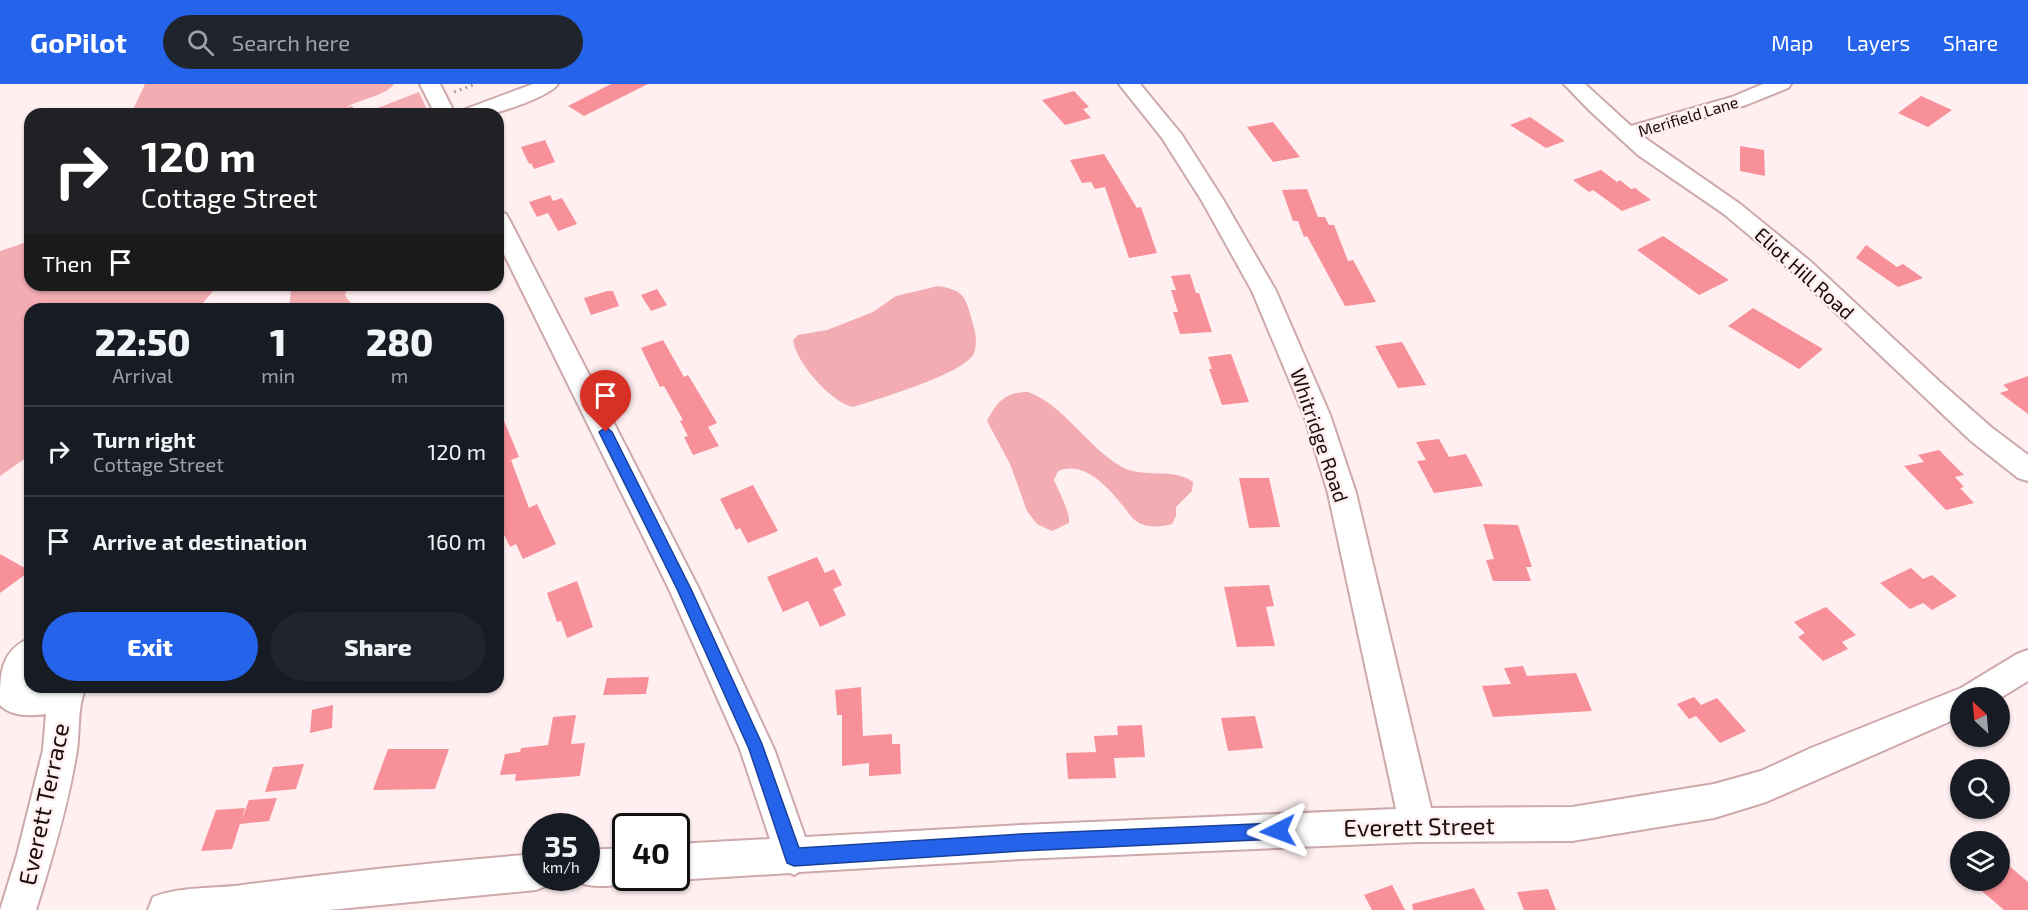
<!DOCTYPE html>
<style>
:root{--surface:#171b24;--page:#20242c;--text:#f1f3f6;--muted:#9ea1a6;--line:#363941;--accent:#2563eb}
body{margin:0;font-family:"Exo 2",sans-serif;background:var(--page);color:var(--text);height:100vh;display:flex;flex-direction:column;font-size:22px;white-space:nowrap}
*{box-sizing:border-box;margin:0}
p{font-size:20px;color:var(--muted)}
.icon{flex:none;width:33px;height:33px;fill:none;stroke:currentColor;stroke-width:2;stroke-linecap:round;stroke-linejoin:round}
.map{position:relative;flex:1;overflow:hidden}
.panel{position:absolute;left:24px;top:219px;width:480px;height:390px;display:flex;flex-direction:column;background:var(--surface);border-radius:18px;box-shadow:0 2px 4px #0004}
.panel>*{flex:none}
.guide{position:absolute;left:24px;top:24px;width:480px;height:183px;border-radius:18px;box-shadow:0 2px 4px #0004;background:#202124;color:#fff;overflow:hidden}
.needle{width:39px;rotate:334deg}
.fabs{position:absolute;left:1950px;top:603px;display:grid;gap:12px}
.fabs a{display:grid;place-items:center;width:60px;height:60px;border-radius:50%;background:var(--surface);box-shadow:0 2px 4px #0004;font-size:30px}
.speed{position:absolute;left:522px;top:729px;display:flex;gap:12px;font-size:30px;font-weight:700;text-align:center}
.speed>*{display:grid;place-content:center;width:78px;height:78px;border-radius:50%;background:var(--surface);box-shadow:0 2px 4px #0004;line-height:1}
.speed small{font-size:15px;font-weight:400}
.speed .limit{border:3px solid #111;border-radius:9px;background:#fff;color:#111}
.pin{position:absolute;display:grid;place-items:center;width:51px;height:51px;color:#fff;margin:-62px -26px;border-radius:50% 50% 50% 0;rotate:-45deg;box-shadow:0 0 6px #0007}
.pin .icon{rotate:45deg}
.me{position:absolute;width:66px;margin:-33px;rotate:267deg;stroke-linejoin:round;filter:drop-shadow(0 0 4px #0008)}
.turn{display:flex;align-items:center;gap:21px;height:126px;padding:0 18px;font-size:27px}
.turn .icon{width:78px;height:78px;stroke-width:2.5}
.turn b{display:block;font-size:42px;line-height:51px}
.then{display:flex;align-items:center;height:57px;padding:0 18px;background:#0003;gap:12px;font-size:22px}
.eta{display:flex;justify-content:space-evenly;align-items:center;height:102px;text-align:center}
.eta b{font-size:36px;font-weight:800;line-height:42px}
.cta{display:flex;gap:12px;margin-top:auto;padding:12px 18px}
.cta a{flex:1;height:69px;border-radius:36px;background:var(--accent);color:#fff;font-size:24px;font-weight:800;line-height:69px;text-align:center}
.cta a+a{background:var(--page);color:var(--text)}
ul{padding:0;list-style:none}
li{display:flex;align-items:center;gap:18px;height:90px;padding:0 18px;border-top:2px solid var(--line)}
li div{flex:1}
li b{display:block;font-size:22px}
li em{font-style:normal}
header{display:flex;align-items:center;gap:36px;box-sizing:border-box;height:84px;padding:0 30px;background:var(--accent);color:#fff}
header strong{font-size:28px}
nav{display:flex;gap:33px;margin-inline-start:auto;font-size:21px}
.search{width:420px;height:54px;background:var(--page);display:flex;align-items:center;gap:15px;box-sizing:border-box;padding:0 21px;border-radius:33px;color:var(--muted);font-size:22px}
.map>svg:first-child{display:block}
.green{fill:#f3adb2}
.building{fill:#f8909a}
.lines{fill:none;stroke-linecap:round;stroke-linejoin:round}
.minor-casing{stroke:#cda9ab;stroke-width:4}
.path{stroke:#aea0a1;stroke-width:3;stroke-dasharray:2 4;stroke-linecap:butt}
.minor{fill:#fff;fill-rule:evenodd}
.route{fill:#2563eb;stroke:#184099;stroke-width:1.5}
.labels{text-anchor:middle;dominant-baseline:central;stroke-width:5;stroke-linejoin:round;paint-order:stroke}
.far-street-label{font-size:16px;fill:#180c0d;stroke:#ffeff0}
.street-label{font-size:20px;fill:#180c0d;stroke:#ffeff0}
.near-street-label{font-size:24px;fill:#180c0d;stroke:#ffeff0}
</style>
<header>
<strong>GoPilot</strong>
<div class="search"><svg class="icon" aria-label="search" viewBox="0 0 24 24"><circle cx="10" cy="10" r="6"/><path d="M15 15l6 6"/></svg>Search here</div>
<nav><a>Map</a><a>Layers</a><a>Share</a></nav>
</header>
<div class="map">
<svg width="2028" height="826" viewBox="0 0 2028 826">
<rect width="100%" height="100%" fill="#ffeff0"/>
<path class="green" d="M145,0h249c-7,11 -35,16 -48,23l6,-1 7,8h-228z
M419,8l10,22h-67z
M30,157v44h188l-20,24h-168v146l-30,21v-225z
M290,201h58l-3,10 10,14h-66l2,-18z
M938,202c24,4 27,9 33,31 4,13 7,24 3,36 -7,20 -99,47 -121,54 -22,-5 -57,-44 -60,-67l5,-5 29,-5 46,-18 23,-16z
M1028,308c35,12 61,57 94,75 22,12 51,0 71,15l-1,9 -16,16v9l-4,8c-11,3 -23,4 -33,-1 -7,-4 -11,-11 -16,-17 -15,-19 -39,-46 -65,-35l-4,9c5,12 16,31 15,43l-17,8 -15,-7 -10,-13 -17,-47 -23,-43c10,-20 19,-29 41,-29z"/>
<path class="building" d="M611,0h37l-64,32 -16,-10z
M1074,7l15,16 -6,2 8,9 -26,7 -23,-25z
M1921,12l31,14 -24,17 -30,-14z
M1530,33l35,24 -19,7 -36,-23z
M1273,38l27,35 -27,5 -26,-35z
M545,56l10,22 -21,7 -3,-6 -2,1 -8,-17z
M1740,62l24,4 1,26 -25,-5z
M1104,70l33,54 4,-1 16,46 -28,5 -24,-71 -10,2 -4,-7 -9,1 -12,-23z
M1601,86l16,12 3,-2 11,9 4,-1 16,12 -29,11 -29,-21 -4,2 -16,-12z
M1307,105l11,28h7l4,8h5l14,36 5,-1 23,42 -31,4 -38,-70 -3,1 -6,-16h-5l-11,-31z
M550,111l3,6 9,-3 15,26 -19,7 -10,-18 -11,4 -8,-15z
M1663,152l66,44 -30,15 -62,-45z
M1866,161l31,22 6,-3 20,14 -25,9 -42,-29z
M1190,190l6,19h3l13,39 -32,2 -7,-22h5l-7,-22h5l-5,-14z
M657,205l10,16 -16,6 -10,-16z
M607,207h6l6,15 -28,9 -7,-17z
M1753,224l70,41 -24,20 -71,-43z
M663,256l21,37 4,-2 29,48 -9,4 11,19 -26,9 -9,-18 4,-1 -8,-15 3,-1 -19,-34 -4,1 -19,-39z
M1402,258l24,43 -28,3 -23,-42z
M1231,270l18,48 -27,3 -13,-36h3l-4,-12z
M2028,292v38l-28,-21 9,-3 -6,-5z
M498,322l21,51 -8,3 18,48 8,-4 19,40 -33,15 -7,-15 -6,3 -12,-25z
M1439,355l10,18 17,-3 17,32 -49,7 -17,-32 9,-1 -10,-18z
M1939,366l25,25 -9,2 9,10 -4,1 14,15 -28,7 -42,-44 20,-4 -6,-7z
M1239,394h30l11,49 -31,1z
M753,401l25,46 -30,12 -8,-15 -4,2 -16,-31z
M1483,440l35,1 14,42h-6l5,14h-38l-7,-21 8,-1z
M0,470l30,17 -30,22z
M817,473l8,16 9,-4 8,16 -9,4 13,26 -26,12 -12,-26 -25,11 -16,-35z
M1911,484l12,11 9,-4 25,21 -25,14 -9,-7 -13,6 -30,-26z
M577,497l16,46 -26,11 -6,-17 -4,1 -10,-29z
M1269,501l5,21 -8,1 9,39 -38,1 -13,-60z
M1826,523l30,28 -14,7 6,7 -25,12 -25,-24 7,-4 -11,-11z
M1523,582l4,10 49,-3 16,38 -99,6 -11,-31 29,-2 -7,-16z
M649,593l-3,17 -43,1 4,-17z
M861,603l2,49 29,-2v10h8l1,30 -32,2v-13l-27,3v-51h-5l-2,-25z
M1694,613l7,8 16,-7 29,33 -26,12 -24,-27 -7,3 -12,-15z
M333,621l-1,23 -22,5 2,-23z
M576,631l-5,29 14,-1 -5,33 -65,5 1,-7 -16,1 5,-21 15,-2 1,-4 27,-3 5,-28z
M1255,632l8,32 -35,3 -7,-33z
M1142,641l3,32 -31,1 2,20 -48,1 -2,-26 30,-1 -2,-16 24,-1 -1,-9z
M388,665h61l-14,40 -62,1z
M304,680l-8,25 -31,3 8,-25z
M277,714l-8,23 -29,3 -8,25 -31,2 15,-41 29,-2 -3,11 7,-19z
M2000,774l28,24v28h-24l-35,-30h31z
M1392,801l13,25h-33l-8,-15z
M1474,804l11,22h-72l-1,-6z
M1548,805l8,21h-32l-7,-18z"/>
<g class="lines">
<g class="minor-casing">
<path id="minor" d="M420,0h20l15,30h-20z
M533,0h25c-8,12 -55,28 -70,30 -9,1 -19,0 -28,0l3,-4z
M1119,0h21l42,51 42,66 52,90 54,124 26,78 75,315 141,-1 142,-23 47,-13 50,-23 150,-60 56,-34 11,-4v31l-28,17h-40v19l-194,85 -52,16 -142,23 -155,1 -396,17 -222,13 -5,3 -4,-2 -114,7 -6,-2h6v-34l94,-5 -30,-90 -71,-160 -171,-347v-30l8,2 3,5 190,370 75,160 31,88 216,-12 375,-16 -68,-316 -24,-78 -52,-124 -50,-90 -40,-63z
M1564,0h21l46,42 101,-29 31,-13h28l-3,4 -42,17 -104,31 98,68 70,57 130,121 51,45 37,28v26l-10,-3 -47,-37 -177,-168 -70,-59 -86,-59 -49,-45z
M30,554v34l-4,14 60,1c-9,20 -6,41 -9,63 -8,52 -25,109 -41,160h-36l17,-55 26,-105 3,-36c-16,2 -34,3 -46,-9 0,-31 0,-54 30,-67z
M626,764v30l13,1c-20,8 -46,10 -66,2l-1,-3h14v-28z
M536,770v24h16l-3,7 -13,5 -208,20h-180l5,-13c28,-11 61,-8 90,-12 98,-13 195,-23 293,-31z"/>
</g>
<path class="path" d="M454,8l22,-8"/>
<use href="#minor" class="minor"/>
</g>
<path class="route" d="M606,343l6,5 79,157 71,155 37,104 222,-14 257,-11 6,2 2,6 -2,6 -6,2 -257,12 -227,15 -7,-3 -38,-114 -72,-160 -78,-157z"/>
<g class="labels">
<g class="far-street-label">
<text transform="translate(1688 32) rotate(-17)">Merifield Lane</text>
</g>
<g class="street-label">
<text transform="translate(1805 189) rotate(42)">Eliot Hill Road</text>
<text transform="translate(1320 351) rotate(71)">Whitridge Road</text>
</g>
<g class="near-street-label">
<text transform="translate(43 720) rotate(-78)">Everett Terrace</text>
<text transform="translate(1419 742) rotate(-1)">Everett Street</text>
</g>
</g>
</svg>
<div class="fabs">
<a><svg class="needle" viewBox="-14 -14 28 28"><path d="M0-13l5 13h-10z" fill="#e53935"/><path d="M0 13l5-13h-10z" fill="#9ea1a6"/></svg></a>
<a><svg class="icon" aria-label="search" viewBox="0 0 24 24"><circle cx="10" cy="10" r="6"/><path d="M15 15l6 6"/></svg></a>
<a><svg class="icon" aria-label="layers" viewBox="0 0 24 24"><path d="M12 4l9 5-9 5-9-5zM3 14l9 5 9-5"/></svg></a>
</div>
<div class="speed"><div>35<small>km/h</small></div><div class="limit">40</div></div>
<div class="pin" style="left:606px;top:348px;background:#d93025"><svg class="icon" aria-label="arrive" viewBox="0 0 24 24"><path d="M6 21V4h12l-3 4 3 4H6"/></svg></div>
<svg class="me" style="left:1278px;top:747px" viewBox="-20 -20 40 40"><path d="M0-17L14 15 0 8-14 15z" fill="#2563eb" stroke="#fff" stroke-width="4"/></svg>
<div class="guide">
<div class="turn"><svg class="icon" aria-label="right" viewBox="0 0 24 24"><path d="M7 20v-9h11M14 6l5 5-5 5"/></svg><div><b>120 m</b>Cottage Street</div></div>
<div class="then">Then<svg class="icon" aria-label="arrive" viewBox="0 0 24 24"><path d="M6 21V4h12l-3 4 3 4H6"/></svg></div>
</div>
<section class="panel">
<div class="eta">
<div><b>22:50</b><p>Arrival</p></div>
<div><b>1</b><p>min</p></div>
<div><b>280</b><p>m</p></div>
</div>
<ul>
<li><svg class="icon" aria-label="right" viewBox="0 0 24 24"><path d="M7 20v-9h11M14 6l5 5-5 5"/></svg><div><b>Turn right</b><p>Cottage Street</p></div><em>120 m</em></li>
<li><svg class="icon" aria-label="arrive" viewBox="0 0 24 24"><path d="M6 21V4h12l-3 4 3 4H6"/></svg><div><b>Arrive at destination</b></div><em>160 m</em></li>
</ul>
<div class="cta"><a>Exit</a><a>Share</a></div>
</section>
</div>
